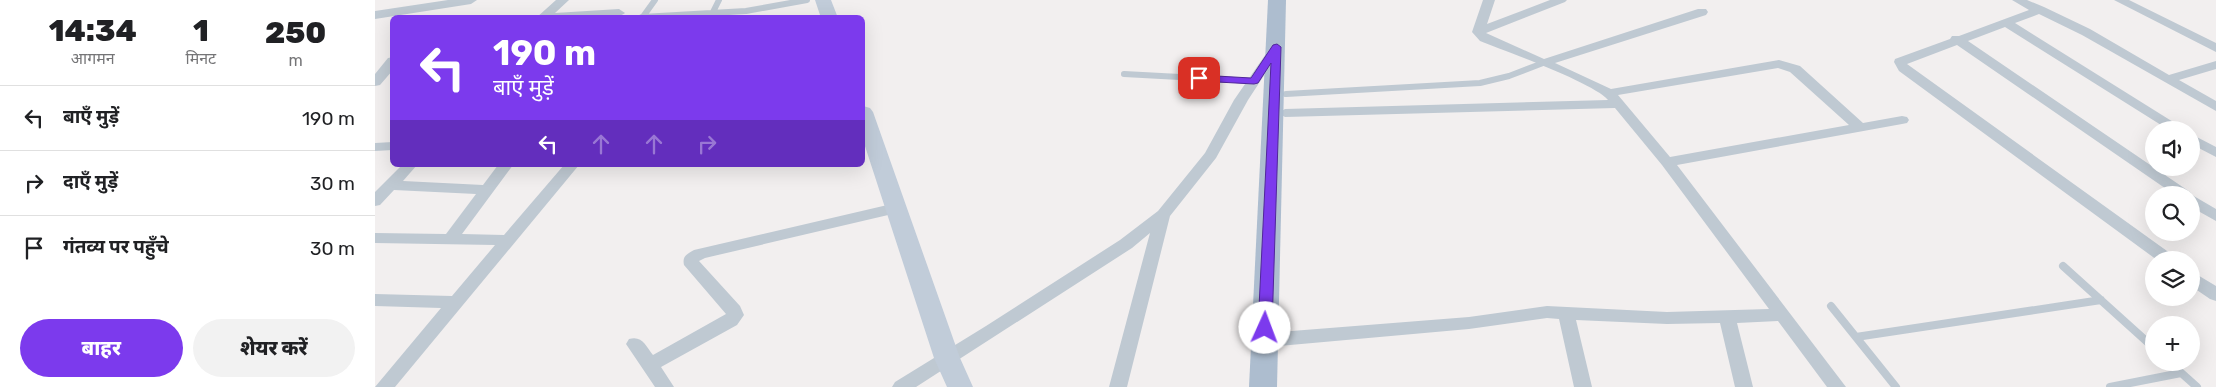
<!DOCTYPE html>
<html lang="hi">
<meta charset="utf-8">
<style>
:root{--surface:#fff;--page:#f2f2f2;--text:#202124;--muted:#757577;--line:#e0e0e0;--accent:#7c3aed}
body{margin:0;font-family:Rubik,"Noto Sans Devanagari",sans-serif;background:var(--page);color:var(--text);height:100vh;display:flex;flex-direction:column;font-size:19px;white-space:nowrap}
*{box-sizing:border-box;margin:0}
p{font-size:16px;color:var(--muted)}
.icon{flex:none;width:28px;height:28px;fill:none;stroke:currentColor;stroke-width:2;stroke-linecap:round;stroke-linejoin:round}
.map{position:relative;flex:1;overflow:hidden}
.drawer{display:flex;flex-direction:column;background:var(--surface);width:375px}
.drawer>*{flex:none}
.hud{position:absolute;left:15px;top:15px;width:475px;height:152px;border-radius:8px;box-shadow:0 5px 20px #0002;background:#7c3aed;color:#fff;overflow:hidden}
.controls{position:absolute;left:1770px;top:121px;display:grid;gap:10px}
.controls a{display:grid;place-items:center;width:55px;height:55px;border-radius:50%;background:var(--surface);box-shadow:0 5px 20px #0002;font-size:25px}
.pin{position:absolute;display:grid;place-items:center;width:42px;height:42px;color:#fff;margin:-21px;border-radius:10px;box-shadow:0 2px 8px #0006}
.me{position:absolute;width:55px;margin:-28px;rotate:2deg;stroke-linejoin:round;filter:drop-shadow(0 0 4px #0008)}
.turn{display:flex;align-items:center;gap:18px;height:105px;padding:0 20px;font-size:22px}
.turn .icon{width:65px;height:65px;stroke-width:2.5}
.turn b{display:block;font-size:35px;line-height:42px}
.lanes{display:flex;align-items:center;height:48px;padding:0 20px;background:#0003;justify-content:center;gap:25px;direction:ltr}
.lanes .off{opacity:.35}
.eta{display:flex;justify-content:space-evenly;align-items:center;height:85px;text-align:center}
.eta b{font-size:30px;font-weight:800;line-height:35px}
.primary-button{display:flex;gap:10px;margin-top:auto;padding:10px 20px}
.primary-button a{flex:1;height:58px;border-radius:30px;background:var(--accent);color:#fff;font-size:20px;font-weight:800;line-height:58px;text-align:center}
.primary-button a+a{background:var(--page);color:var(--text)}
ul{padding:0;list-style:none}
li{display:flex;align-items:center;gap:15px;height:65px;padding:0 20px;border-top:1px solid var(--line)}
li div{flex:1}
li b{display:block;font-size:19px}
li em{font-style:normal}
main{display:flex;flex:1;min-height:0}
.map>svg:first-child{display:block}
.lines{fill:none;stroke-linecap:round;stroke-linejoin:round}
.lane-far1{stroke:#bfc9d2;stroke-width:6}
.lane{stroke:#bfc9d2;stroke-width:8}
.street{fill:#bfc9d2;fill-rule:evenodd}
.secondary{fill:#c1ccd9;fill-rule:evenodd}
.primary{fill:#adbdcf;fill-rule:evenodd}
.route{fill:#7c3aed;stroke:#51269a}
</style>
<main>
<section class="drawer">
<div class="eta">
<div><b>14:34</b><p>आगमन</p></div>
<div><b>1</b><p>मिनट</p></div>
<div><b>250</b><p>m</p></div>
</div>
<ul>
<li><svg class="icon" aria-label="left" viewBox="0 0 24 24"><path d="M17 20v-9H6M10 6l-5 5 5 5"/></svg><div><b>बाएँ मुड़ें</b></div><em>190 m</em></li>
<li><svg class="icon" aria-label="right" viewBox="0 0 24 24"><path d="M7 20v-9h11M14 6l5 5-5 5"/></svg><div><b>दाएँ मुड़ें</b></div><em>30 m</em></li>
<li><svg class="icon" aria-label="arrive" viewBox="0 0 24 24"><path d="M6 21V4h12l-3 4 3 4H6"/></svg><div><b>गंतव्य पर पहुँचे</b></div><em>30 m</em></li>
</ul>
<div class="primary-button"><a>बाहर</a><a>शेयर करें</a></div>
</section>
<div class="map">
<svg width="1841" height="387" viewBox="0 0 1841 387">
<rect width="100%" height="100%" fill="#f2efef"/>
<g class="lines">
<path class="lane-far1" d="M336,16l8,-16
M267,17l104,-6 61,-11
M267,18l13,-18
M749,74l130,7
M911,94l194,-11 29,-7 34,-13"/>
<path class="lane" d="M1688,266l91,82
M1456,306l65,81
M1481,337l245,-37
M1794,362l28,25
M1735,387l71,-14"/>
<path class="street" d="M73,0h29l-6,4 -96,15v-8z
M181,0h13l-14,13 64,-4 6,4c-7,8 -74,5 -89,5z
M1108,0h12l-8,24 63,-24h17l-2,2 -79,31 58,26 154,-50h8l2,3 -2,3 -151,48 56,26 168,-29 21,6 63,57 39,-7 5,1 2,3 -2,3 -5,1 -225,41 169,222h-19l-49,-66 -41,2 16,64h-18l-15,-64 -53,1 -91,-4 16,67h-18l-15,-68 -12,-1 -78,11 -190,17 -6,-2 -3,-5 3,-5 6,-2 190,-15 78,-11 120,6 102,-3 -107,-144 -47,-57 -330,9 -7,-4 7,-4 323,-9c-14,-17 -103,-49 -128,-59l-8,-9zM1403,68l12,4 59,53 -179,32 -52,-62z
M1637,0h15l17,7 46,22 79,46 47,-14v8l-37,11 37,21v10l-134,-76 -43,-21 -24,9 171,107h-17l-164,-103 -37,14 222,151 2,3 24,14v12l-25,-14v-12h-16l-218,-150 -50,19 267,192 2,4h-19l-258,-189 -5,-9 1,-3 55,-20 2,-3h7l70,-26z
M1739,0h15l87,43v9z
M901,44l6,4 -34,52 -32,58 -46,58 -43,171h-18l41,-154 -18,15 -216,139h-24l3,-5 91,-56 134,-86 38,-29 47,-58 29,-53 38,-55z
M18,57v13l-13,15 -5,1v-12l13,-16z
M1816,134l25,13v10l-25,-13z
M18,142v8l-18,1v-8z
M27,165h15l-14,16 80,4 15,-20h15l-51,69 42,1 60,-70h15l-184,222h-20l66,-79 -66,-2v-12l77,2 43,-51 -120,-2v-10l71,1 30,-40 -82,-4 -14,15 -5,1v-14z
M521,203l5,1 3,4 -3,4 -196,46 -6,3 41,45 4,9 -7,10 -76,42 13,20h-19l-29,-43 3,-5c13,-4 17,7 24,16l73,-41 -42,-49c-2,-9 3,-11 10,-15z
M1816,271l25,15v15l-6,-2 -19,-13z"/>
<path class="secondary" d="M440,0h16l7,18h-17z
M488,106l7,2 3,4 87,246 13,29h-26l-13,-29 -71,-218z"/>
<path class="primary" d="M893,0h18l-9,387h-28z"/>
</g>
<path class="route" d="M902,44l4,3 -9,281 -2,4h-10l-2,-4 13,-265 -13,20 -4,1 -55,-3 -5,-3 5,-3 52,3 22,-33z"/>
</svg>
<div class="controls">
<a><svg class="icon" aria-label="sound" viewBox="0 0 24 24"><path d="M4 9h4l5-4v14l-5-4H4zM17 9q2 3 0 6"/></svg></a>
<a><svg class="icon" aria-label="search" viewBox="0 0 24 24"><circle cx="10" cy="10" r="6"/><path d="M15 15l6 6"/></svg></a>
<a><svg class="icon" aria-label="layers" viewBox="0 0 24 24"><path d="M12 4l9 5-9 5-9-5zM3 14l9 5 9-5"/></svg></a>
<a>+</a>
</div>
<div class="pin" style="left:824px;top:78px;background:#d93025"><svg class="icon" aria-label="arrive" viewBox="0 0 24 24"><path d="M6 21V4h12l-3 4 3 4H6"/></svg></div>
<svg class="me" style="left:890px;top:328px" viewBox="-20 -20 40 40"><circle r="19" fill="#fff"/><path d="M0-13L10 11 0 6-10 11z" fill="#7c3aed"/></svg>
<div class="hud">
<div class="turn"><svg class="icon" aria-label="left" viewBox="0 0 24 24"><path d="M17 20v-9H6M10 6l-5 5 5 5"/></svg><div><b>190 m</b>बाएँ मुड़ें</div></div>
<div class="lanes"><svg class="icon" aria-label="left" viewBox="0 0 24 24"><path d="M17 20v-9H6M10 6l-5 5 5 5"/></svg><svg class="icon off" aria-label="ahead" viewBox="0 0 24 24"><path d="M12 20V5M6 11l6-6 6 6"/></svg><svg class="icon off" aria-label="ahead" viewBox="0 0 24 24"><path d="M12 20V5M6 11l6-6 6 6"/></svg><svg class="icon off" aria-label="right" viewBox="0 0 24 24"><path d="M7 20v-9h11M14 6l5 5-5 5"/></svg></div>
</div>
</div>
</main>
